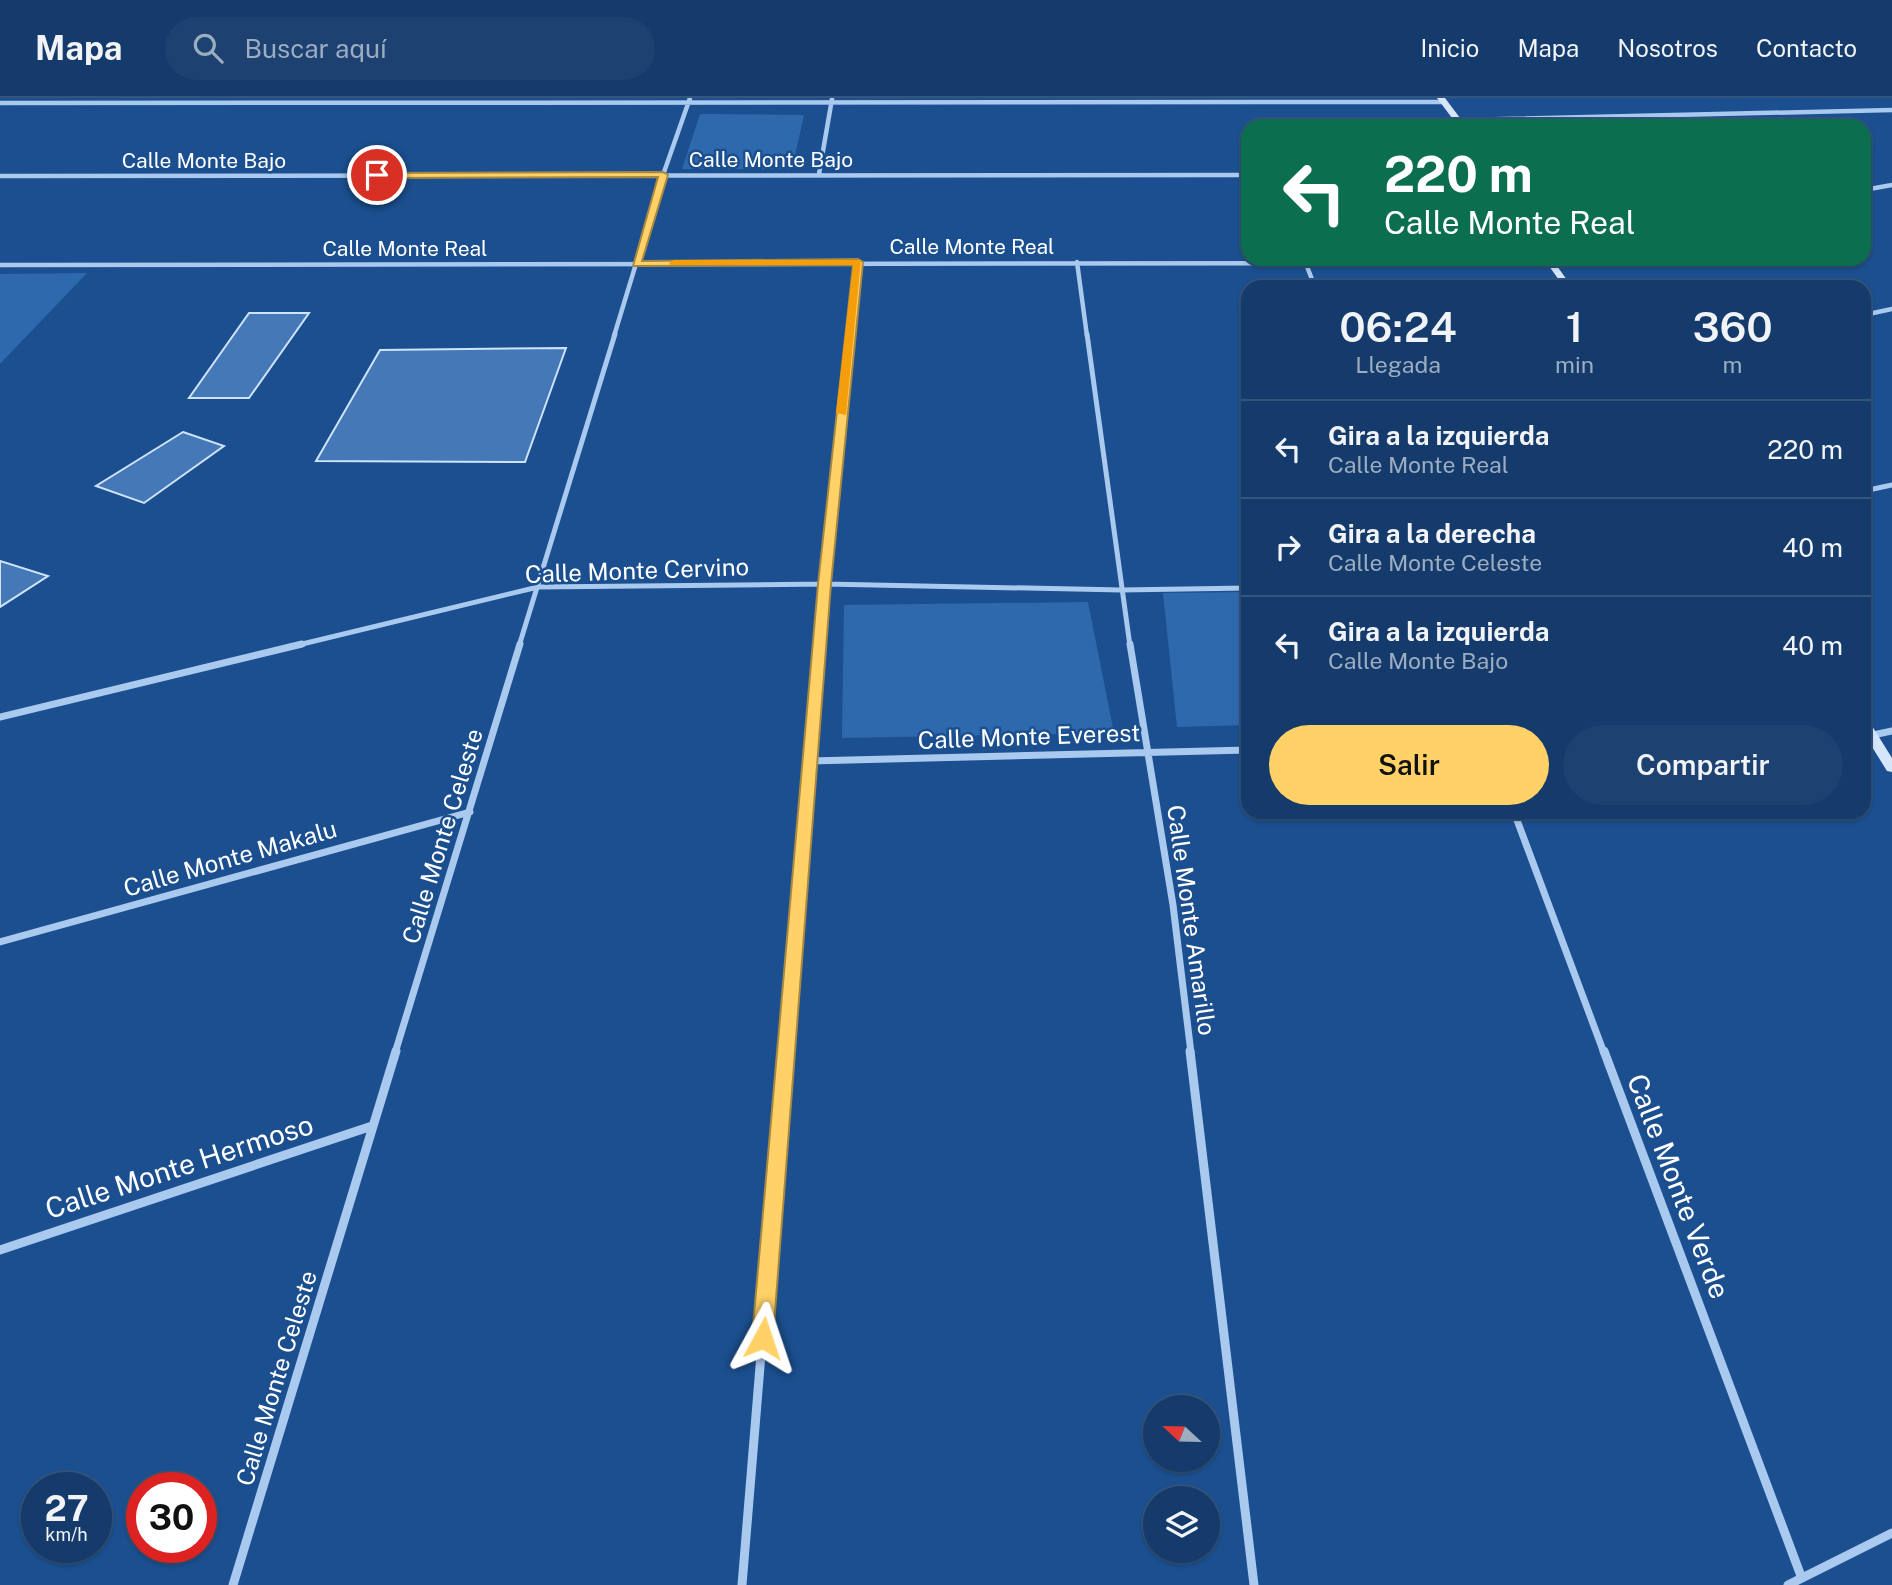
<!DOCTYPE html>
<html lang="es">
<meta charset="utf-8">
<style>
:root{--surface:#143b6b;--page:#1d4271;--text:#f1f3f6;--muted:#9dadc1;--line:#33557e;--accent:#ffd166}
body{margin:0;font-family:"Public Sans",sans-serif;background:var(--page);color:var(--text);height:100vh;display:flex;flex-direction:column;font-size:26px;white-space:nowrap}
*{box-sizing:border-box;margin:0}
p{font-size:23px;color:var(--muted)}
.icon{flex:none;width:38px;height:38px;fill:none;stroke:currentColor;stroke-width:2;stroke-linecap:round;stroke-linejoin:round}
.map{position:relative;flex:1;overflow:hidden}
.sheet{position:absolute;left:1241px;top:182px;width:630px;height:539px;display:flex;flex-direction:column;background:var(--surface);border-radius:21px;box-shadow:0 2px 5px #0004,0 0 0 2px var(--line)}
.sheet>*{flex:none}
.top-card{position:absolute;left:1241px;top:21px;width:630px;height:147px;border-radius:21px;box-shadow:0 2px 5px #0004,0 0 0 2px var(--line);background:#0b6e4f;color:#fff;overflow:hidden}
.needle{width:46px;rotate:292deg}
.tools{position:absolute;left:1143px;top:1297px;display:grid;gap:14px}
.tools a{display:grid;place-items:center;width:77px;height:77px;border-radius:50%;background:var(--surface);box-shadow:0 2px 5px #0004,0 0 0 2px var(--line);font-size:35px}
.speed{position:absolute;left:21px;top:1374px;display:flex;gap:14px;font-size:35px;font-weight:700;text-align:center}
.speed>*{display:grid;place-content:center;width:91px;height:91px;border-radius:50%;background:var(--surface);box-shadow:0 2px 5px #0004,0 0 0 2px var(--line);line-height:1}
.speed small{font-size:18px;font-weight:400}
.speed .limit{border:10px solid #d22;background:#fff;color:#111}
.pin{position:absolute;display:grid;place-items:center;width:60px;height:60px;color:#fff;margin:-30px;border:4px solid #fff;border-radius:50%;box-shadow:0 2px 7px #0007}
.me{position:absolute;width:77px;margin:-38px;rotate:5deg;stroke-linejoin:round;filter:drop-shadow(0 0 5px #0008)}
.turn{display:flex;align-items:center;gap:24px;height:147px;padding:0 28px;font-size:32px}
.turn .icon{width:91px;height:91px;stroke-width:2.5}
.turn b{display:block;font-size:49px;line-height:60px}
.eta{display:flex;justify-content:space-evenly;align-items:center;height:119px;text-align:center}
.eta b{font-size:42px;font-weight:600;line-height:49px}
.action{display:flex;gap:14px;margin-top:auto;padding:14px 28px}
.action a{flex:1;height:80px;border-radius:42px;background:var(--accent);color:#111;font-size:28px;font-weight:600;line-height:80px;text-align:center}
.action a+a{background:var(--page);color:var(--text)}
ul{padding:0;list-style:none}
li{display:flex;align-items:center;gap:21px;height:98px;padding:0 28px;border-top:2px solid var(--line)}
li div{flex:1}
li b{display:block;font-size:26px}
li em{font-style:normal}
header{display:flex;align-items:center;gap:42px;box-sizing:border-box;height:98px;padding:0 35px;background:var(--surface);border-bottom:2px solid var(--line)}
header strong{font-size:33px}
nav{display:flex;gap:38px;margin-inline-start:auto;font-size:24px}
.search{width:490px;height:63px;background:var(--page);display:flex;align-items:center;gap:18px;box-sizing:border-box;padding:0 24px;border-radius:38px;color:var(--muted);font-size:26px}
.map>svg:first-child{display:block}
.green{fill:#2e69ad}
.building{fill:#4478b7;stroke:#cfe3fa;stroke-width:2}
.lines{fill:none;stroke-linecap:round;stroke-linejoin:round}
.street-far3{stroke:#a9c9ee;stroke-width:4.5}
.street-far2{stroke:#a9c9ee;stroke-width:5}
.street-far1{stroke:#a9c9ee;stroke-width:7}
.street{stroke:#a9c9ee;stroke-width:9}
.secondary{fill:#d6e6fa;fill-rule:evenodd}
.route{fill:#ffd166;stroke:#a68842;stroke-width:2}
.slow{fill:#f59e0b}
.labels{text-anchor:middle;dominant-baseline:central;stroke-width:5;stroke-linejoin:round;paint-order:stroke}
.far-street-label{font-size:21px;fill:#fff;stroke:#1b4f8f}
.street-label{font-size:24px;fill:#fff;stroke:#1b4f8f}
.near-street-label{font-size:28px;fill:#fff;stroke:#1b4f8f}
</style>
<header>
<strong>Mapa</strong>
<div class="search"><svg class="icon" aria-label="search" viewBox="0 0 24 24"><circle cx="10" cy="10" r="6"/><path d="M15 15l6 6"/></svg>Buscar aquí</div>
<nav><a>Inicio</a><a>Mapa</a><a>Nosotros</a><a>Contacto</a></nav>
</header>
<div class="map">
<svg width="1892" height="1487" viewBox="0 0 1892 1487">
<rect width="100%" height="100%" fill="#1b4f8f"/>
<path class="green" d="M700,16l104,1 -12,54h-110z
M87,175l-87,91v-90z
M1248,494v133l-71,2 -14,-134z
M1088,504l26,131 -272,5 2,-133z"/>
<path class="building" d="M249,215h60l-60,85h-60z
M566,250l-41,114 -209,-1 64,-111z
M183,334l41,14 -80,57 -48,-17z
M0,463l48,15 -48,31z"/>
<g class="lines">
<path class="street-far3" d="M0,5l1444,-1
M1459,22l433,-10
M819,76l13,-75
M0,78l1248,-1
M1864,92l28,-5
M1077,164l10,74
M1306,166l9,23
M0,167l1470,-2 53,-4
M1864,217l28,-6
M614,238l49,-161 27,-77
M850,238l8,-74"/>
<path class="street-far2" d="M1087,236l43,312
M1864,393l28,-6
M294,548l244,-59 287,-3 296,6 127,-2
M519,548l96,-312
M820,548l31,-312"/>
<path class="street-far1" d="M1130,546l43,261 18,148
M0,619l302,-73
M1864,639l28,-6
M810,663l438,-11
M1514,714l90,241
M0,844l470,-130
M395,955l125,-409
M786,955l34,-409"/>
<path class="street" d="M1190,953l64,534
M1604,953l197,525
M0,1152l372,-124
M233,1487l163,-534
M742,1487l44,-534
M1788,1487l104,-52"/>
<path class="secondary" d="M1437,0h8l21,28h-8z
M1544,161h8l20,28h-8z
M1864,622l5,1 23,37v14l-5,-1 -23,-37z"/>
</g>
<path class="route" d="M663,74l5,3 -26,86 216,-2 5,3 -32,322 -58,754 -3,7 -7,3 -8,-3 -3,-7 66,-754 35,-319 -220,1 25,-89 -281,1 -4,-3 4,-2z"/>
<path class="slow" d="M674,162h187l-15,155 -10,-2 17,-148h-183l-1,-2z"/>
<g class="labels">
<g class="far-street-label">
<text x="771" y="61">Calle Monte Bajo</text>
<text x="204" y="62">Calle Monte Bajo</text>
<text x="972" y="148">Calle Monte Real</text>
<text x="405" y="150">Calle Monte Real</text>
</g>
<g class="street-label">
<text transform="translate(637 472) rotate(-2)">Calle Monte Cervino</text>
<text transform="translate(1029 638) rotate(-2)">Calle Monte Everest</text>
<text transform="translate(442 738) rotate(-73)">Calle Monte Celeste</text>
<text transform="translate(230 760) rotate(-16)">Calle Monte Makalu</text>
<text transform="translate(1192 822) rotate(82)">Calle Monte Amarillo</text>
<text transform="translate(276 1280) rotate(-73)">Calle Monte Celeste</text>
</g>
<g class="near-street-label">
<text transform="translate(179 1068) rotate(-18)">Calle Monte Hermoso</text>
<text transform="translate(1679 1088) rotate(69)">Calle Monte Verde</text>
</g>
</g>
</svg>
<div class="tools">
<a><svg class="needle" viewBox="-14 -14 28 28"><path d="M0-13l5 13h-10z" fill="#e53935"/><path d="M0 13l5-13h-10z" fill="#9dadc1"/></svg></a>
<a><svg class="icon" aria-label="layers" viewBox="0 0 24 24"><path d="M12 4l9 5-9 5-9-5zM3 14l9 5 9-5"/></svg></a>
</div>
<div class="speed"><div>27<small>km/h</small></div><div class="limit">30</div></div>
<div class="pin" style="left:377px;top:77px;background:#d93025"><svg class="icon" aria-label="arrive" viewBox="0 0 24 24"><path d="M6 21V4h12l-3 4 3 4H6"/></svg></div>
<svg class="me" style="left:763px;top:1240px" viewBox="-20 -20 40 40"><path d="M0-17L14 15 0 8-14 15z" fill="#ffd166" stroke="#fff" stroke-width="4"/></svg>
<div class="top-card">
<div class="turn"><svg class="icon" aria-label="left" viewBox="0 0 24 24"><path d="M17 20v-9H6M10 6l-5 5 5 5"/></svg><div><b>220 m</b>Calle Monte Real</div></div>
</div>
<section class="sheet">
<div class="eta">
<div><b>06:24</b><p>Llegada</p></div>
<div><b>1</b><p>min</p></div>
<div><b>360</b><p>m</p></div>
</div>
<ul>
<li><svg class="icon" aria-label="left" viewBox="0 0 24 24"><path d="M17 20v-9H6M10 6l-5 5 5 5"/></svg><div><b>Gira a la izquierda</b><p>Calle Monte Real</p></div><em>220 m</em></li>
<li><svg class="icon" aria-label="right" viewBox="0 0 24 24"><path d="M7 20v-9h11M14 6l5 5-5 5"/></svg><div><b>Gira a la derecha</b><p>Calle Monte Celeste</p></div><em>40 m</em></li>
<li><svg class="icon" aria-label="left" viewBox="0 0 24 24"><path d="M17 20v-9H6M10 6l-5 5 5 5"/></svg><div><b>Gira a la izquierda</b><p>Calle Monte Bajo</p></div><em>40 m</em></li>
</ul>
<div class="action"><a>Salir</a><a>Compartir</a></div>
</section>
</div>
